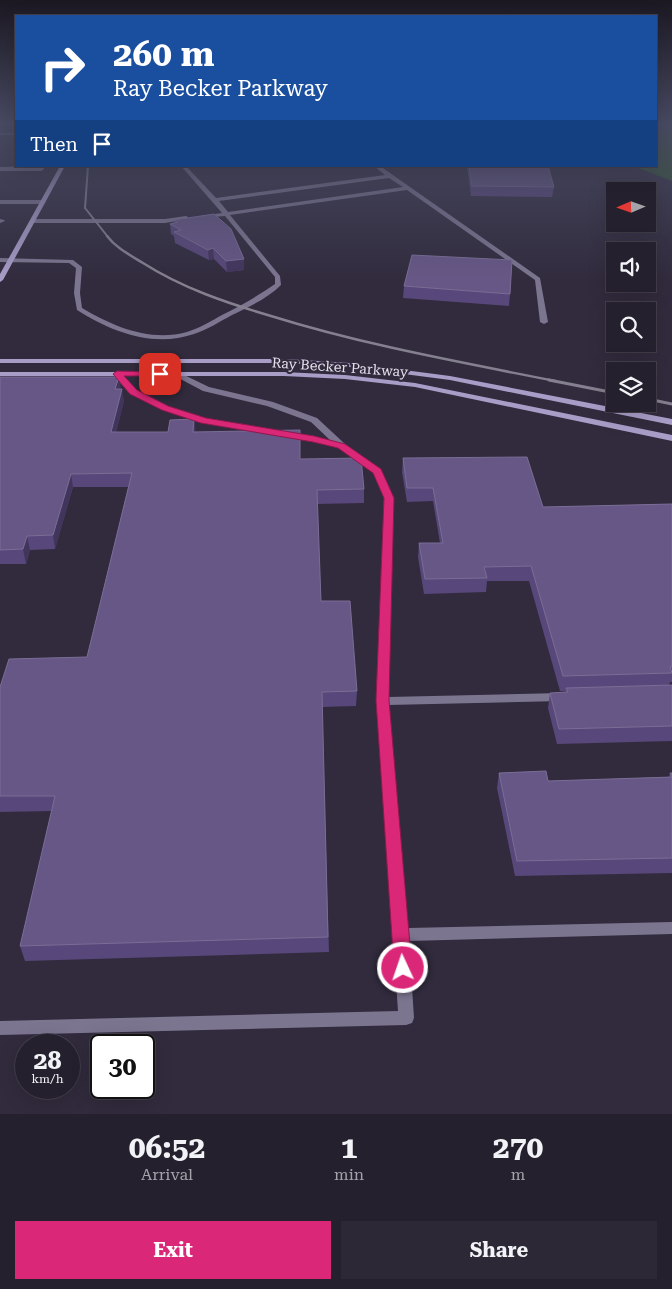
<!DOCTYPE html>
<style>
:root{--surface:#25202e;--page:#2d2836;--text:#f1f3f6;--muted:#a3a3aa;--line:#423e4a;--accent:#db2777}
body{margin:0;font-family:"Roboto Serif",serif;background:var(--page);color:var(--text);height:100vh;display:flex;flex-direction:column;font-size:19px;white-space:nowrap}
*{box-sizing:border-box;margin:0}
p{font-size:16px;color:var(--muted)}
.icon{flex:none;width:28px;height:28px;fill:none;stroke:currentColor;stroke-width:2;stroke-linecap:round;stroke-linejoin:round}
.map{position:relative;height:1114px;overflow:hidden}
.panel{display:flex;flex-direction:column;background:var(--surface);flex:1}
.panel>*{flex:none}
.top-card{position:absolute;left:15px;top:15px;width:642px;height:152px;border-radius:0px;box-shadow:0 5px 20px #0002,0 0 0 1px var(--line);background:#1a4fa0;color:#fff;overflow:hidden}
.needle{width:32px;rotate:268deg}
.fabs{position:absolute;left:606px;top:182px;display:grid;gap:10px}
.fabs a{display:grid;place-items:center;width:50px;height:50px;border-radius:0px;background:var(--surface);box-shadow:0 5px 20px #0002,0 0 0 1px var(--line);font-size:25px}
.speed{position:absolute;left:15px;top:1034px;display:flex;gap:10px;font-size:25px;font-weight:700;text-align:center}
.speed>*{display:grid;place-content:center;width:65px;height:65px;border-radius:50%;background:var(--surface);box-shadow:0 5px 20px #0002,0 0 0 1px var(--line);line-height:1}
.speed small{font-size:12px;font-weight:400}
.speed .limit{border:2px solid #111;border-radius:8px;background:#fff;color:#111}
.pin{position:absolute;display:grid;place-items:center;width:42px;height:42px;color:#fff;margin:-21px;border-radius:10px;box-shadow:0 2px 8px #0006}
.me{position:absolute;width:55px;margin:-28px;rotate:357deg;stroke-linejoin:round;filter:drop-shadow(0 0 4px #0008)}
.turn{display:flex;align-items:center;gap:18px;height:105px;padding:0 15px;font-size:22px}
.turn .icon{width:65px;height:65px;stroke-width:2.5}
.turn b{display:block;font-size:35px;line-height:42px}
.then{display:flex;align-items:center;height:48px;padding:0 15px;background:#0003;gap:10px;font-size:19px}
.eta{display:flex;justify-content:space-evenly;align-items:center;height:85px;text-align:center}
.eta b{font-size:30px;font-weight:700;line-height:35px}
.action{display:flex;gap:10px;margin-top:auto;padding:10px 15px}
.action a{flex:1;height:58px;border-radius:0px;background:var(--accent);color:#fff;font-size:20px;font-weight:700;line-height:58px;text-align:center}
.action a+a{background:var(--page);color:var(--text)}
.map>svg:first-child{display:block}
.water{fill:#325927}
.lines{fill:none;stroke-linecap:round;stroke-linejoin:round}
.lane{fill:#7c7590;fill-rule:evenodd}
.street{fill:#7c7590;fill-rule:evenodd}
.secondary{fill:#a89dc7;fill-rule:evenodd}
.rail-far2{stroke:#85808f;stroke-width:2}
.rail-far1{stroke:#85808f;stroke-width:2.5}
.rail{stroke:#85808f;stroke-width:3}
.wall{fill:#58477a}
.shaded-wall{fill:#42355c}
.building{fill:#675786;stroke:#7a6d96}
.route{fill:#db2777;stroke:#8e194d}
.labels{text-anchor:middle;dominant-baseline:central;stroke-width:4.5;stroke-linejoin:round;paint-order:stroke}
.far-street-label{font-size:14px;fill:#e4e1ed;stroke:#312b3d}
</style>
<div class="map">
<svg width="672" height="1114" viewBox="0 0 672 1114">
<rect width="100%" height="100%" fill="#312b3d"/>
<path class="water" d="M656,125h16v56l-39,-15h23z"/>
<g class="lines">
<path class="lane" d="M0,133h16v2h-16z
M41,166h5l-4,5h-42v-4z
M0,200h43l3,2 -3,2h-43z
M0,219l4,1 1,1 -5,2z"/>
<path class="street" d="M181,166h5l30,32 169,-23 -11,-9h6l160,112 8,44 -4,2 -4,-2 -5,-42 -128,-90 -177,25 50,61 1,9c-13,13 -32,22 -49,30 -13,7 -25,15 -38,19 -41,14 -82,-2 -117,-24l-3,-17 2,-25 -7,-5 -69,-1v-4l73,2 9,7 -2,26 2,15c32,19 68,34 105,24 13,-4 24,-11 35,-17 18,-9 36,-19 53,-31v-7l-50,-61 -24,2v-2l21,-3zM389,178l14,9 -175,25 -9,-11z
M186,216l2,1v2l-23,4h-132l-3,-2 3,-2h132z
M114,372h6l16,18 32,16 37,13 109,17 17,5 -20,-19 -44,-16 -64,-15 -32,-17 1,-2h6l31,15 64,15 44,16 28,26 35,25 14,29 -6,199 173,-4 4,1 2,3 -2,3 -4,1 -173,4 20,223 264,-6v12l-263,7 5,77 -2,5 -6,2 -406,10v-14l398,-10 -22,-310 8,-203 -11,-26 -34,-24 -25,-6 -113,-19 -39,-13 -32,-16 -16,-18z"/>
<path class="secondary" d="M60,166h5l-62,114 -3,2v-8z
M0,359h286l64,4 100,13 222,43v6l-222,-45 -100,-13 -64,-4h-286z
M0,372h284l61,3 70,8 257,52v6l-257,-54 -70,-8 -61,-3h-284z"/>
<path class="rail-far2" d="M88,166l-3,42 23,29"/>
<path class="rail-far1" d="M107,236c9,12 23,19 36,27 39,25 84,40 128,53 93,29 189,46 284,65"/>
<path class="rail" d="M549,380l66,13
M648,399l24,5"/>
</g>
<path class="wall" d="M467,166h81l6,21 -2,10 -81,-1z
M174,220l70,50 -17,2 -13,-13 -5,1 -34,-17 -1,-7 -3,-2 -1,-10 4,-1z
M404,286l106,8 -1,12 -106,-8z
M0,377h119l1,12 4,12 -8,31h80l105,27 63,30v14l-47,1 4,97 36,90 -1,15 -34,1 7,245 -304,9 -5,-15 32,-135 -52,1v-125l87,-30 41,-170h-55l-18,62 -25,1 -4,14h-26z
M403,458l140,49 129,-3v178h-2l-1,3h3v56l-115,3 -9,-36 2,-15 15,-1 1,-1h-6l-31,-110h-42l-1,11 -62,2 -6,-37 1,-14h21l-7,-42 -26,1 -5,-30z
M499,773l49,8 121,-4 1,-4h2v100l-157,3 -18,-88z"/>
<path class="shaded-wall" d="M213,248l1,11 -5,1 -1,-10z
M244,259v11l-17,2 -1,-11z
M119,377l2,13 -6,-1z
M122,389l2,12 -11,45 -2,-14z
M194,419l2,13h-3z
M71,474l2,13 -18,62 -2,-14z
M27,536l3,14 -4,14 -3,-15z"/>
<path class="building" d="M469,166h79l6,21 -82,-1z
M214,214l17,15 13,30 -18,2 -13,-13 -5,2 -34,-18 7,-2 -11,-6 7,-2 -3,-2z
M412,255l100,5 -2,34 -106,-8z
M0,377h119l-4,12h7l-11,43h57l2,-12 24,-1 -1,13 107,-2v29l61,-1 3,31 -47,1 4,111h29l7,90 -35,1 6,245 -308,9 35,-150h-55v-109l9,-28 78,-2 45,-184 -61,1 -18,61 -26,1 -4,13 -23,1z
M527,457l16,50 129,-3v163h-2l2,6 -109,3 -32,-110 -47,1 3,11 -62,1 -6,-36h24l-10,-55h-26l-4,-30z
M672,685v41l-113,3 -9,-36 18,-1 -2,-4z
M546,771l2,10 124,-4 -2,-4h2v85l-155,3 -18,-88z"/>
<linearGradient id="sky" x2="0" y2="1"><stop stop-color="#1b1822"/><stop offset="0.44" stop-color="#484a62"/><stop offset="1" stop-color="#484a62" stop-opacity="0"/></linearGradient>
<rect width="672" height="281" fill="url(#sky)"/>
<path class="route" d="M117,371l46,1v4h-39l13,14 31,16 38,12 108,18 31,8 36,25 13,29 -5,202 23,268 -3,6 -6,2 -6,-2 -3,-6 -18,-268 8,-202 -11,-25 -35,-25 -25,-6 -112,-19 -39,-13 -32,-16 -17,-20z"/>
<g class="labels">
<g class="far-street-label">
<text transform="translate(340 367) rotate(4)">Ray Becker Parkway</text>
</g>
</g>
</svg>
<div class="fabs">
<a><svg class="needle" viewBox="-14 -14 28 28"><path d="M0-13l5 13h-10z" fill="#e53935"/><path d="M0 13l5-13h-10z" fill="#a3a3aa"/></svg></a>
<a><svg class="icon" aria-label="sound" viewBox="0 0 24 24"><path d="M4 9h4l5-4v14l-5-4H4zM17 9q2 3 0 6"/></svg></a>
<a><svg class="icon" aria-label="search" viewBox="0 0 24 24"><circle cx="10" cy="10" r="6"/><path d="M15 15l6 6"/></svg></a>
<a><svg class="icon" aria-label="layers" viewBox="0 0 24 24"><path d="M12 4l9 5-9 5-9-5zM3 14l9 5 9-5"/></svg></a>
</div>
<div class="speed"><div>28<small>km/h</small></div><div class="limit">30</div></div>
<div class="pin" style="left:160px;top:374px;background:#d93025"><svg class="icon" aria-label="arrive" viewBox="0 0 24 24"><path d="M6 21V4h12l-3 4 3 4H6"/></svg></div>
<svg class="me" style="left:403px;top:968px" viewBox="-20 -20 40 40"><circle r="17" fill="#db2777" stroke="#fff" stroke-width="3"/><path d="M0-11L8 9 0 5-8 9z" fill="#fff"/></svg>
<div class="top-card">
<div class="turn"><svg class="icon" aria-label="right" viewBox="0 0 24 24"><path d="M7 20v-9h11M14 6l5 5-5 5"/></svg><div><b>260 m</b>Ray Becker Parkway</div></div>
<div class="then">Then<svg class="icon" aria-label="arrive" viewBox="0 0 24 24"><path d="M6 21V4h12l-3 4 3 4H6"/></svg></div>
</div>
</div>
<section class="panel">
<div class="eta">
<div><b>06:52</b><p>Arrival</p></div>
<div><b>1</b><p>min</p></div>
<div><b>270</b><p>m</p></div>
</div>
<div class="action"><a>Exit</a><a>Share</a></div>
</section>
